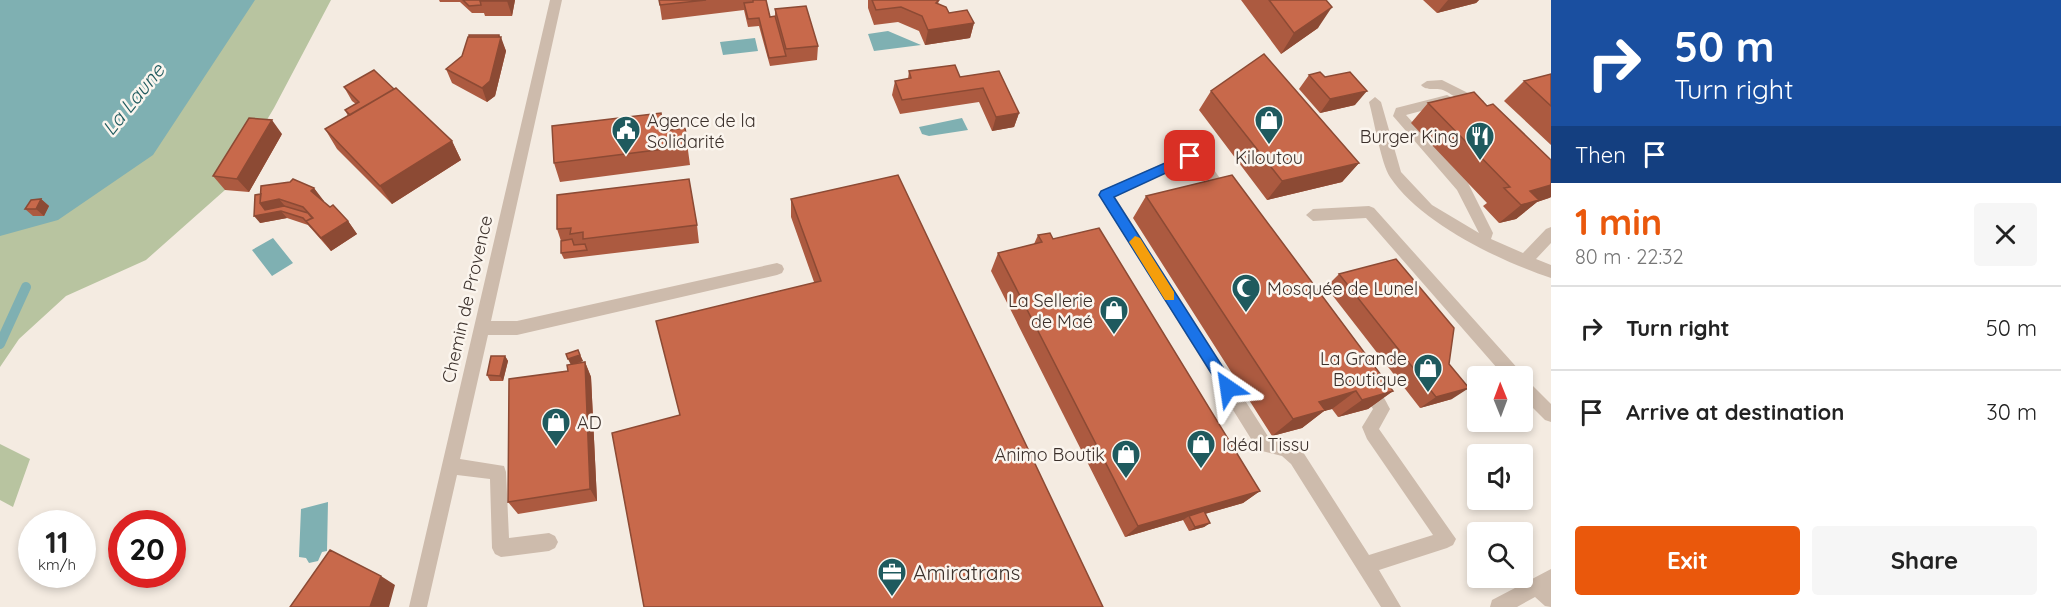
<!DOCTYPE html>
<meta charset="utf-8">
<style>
:root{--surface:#fff;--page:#f6f6f6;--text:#222;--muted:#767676;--line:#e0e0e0;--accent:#ea580c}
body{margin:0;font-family:Quicksand,sans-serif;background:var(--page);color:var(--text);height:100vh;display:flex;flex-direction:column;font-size:22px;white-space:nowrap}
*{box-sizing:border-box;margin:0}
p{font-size:20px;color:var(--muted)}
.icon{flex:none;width:33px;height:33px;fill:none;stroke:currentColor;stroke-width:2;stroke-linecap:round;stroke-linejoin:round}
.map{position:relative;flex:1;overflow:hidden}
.panel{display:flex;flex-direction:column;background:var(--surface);width:510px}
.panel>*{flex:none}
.guide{background:#1a4fa0;color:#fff;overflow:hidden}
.needle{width:39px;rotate:359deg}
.tools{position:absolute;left:1467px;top:366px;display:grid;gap:12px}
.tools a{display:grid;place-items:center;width:66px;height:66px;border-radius:6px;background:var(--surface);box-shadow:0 3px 9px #0003;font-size:30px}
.speed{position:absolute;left:18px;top:510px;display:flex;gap:12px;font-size:30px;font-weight:700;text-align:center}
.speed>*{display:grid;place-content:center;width:78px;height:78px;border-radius:50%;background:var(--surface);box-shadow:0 3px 9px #0003;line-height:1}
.speed small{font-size:15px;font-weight:400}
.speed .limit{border:9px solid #d22;background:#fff;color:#111}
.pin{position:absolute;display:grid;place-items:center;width:51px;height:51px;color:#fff;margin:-26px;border-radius:12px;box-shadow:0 3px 9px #0006}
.me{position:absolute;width:66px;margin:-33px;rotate:328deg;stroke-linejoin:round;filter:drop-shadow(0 0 4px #0008)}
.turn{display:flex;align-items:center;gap:21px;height:126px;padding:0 24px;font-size:27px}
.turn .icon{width:78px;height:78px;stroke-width:2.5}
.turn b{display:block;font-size:42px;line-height:51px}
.then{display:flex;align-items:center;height:57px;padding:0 24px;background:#0003;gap:12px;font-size:22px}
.round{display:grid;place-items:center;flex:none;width:63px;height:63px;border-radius:6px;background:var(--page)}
.head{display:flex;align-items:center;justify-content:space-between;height:102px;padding:0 24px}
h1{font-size:36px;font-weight:800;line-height:45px;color:var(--accent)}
.primary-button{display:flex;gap:12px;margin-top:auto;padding:12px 24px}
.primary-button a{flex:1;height:69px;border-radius:6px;background:var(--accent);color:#fff;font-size:24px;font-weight:800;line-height:69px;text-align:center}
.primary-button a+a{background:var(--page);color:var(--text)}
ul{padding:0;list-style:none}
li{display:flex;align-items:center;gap:18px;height:84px;padding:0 24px;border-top:2px solid var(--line)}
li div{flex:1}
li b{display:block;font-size:22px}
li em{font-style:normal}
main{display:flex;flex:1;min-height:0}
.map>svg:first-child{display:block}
.green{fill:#b8c4a0}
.water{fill:#7fb0b2}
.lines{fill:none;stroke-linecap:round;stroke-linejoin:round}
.stream{stroke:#7fb0b2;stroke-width:10}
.minor{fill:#cdbbac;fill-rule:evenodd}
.wall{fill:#ac5a40}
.shaded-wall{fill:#8c4a34}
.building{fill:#c8694b;stroke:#8c4a34;stroke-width:1.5}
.route{fill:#1a73e8;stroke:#114b97;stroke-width:1.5}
.slow{fill:#f59e0b}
.labels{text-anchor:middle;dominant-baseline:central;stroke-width:5;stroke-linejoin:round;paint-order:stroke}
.poi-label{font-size:18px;fill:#3b302b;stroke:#fbf5ee;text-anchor:start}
.street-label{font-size:18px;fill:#3b302b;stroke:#fbf5ee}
.water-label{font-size:20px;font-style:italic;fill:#1f5a5e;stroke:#fbf5ee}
.near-poi-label{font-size:21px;fill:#3b302b;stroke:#fbf5ee;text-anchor:start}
</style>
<main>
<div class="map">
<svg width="1551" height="607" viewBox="0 0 1551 607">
<rect width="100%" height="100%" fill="#f4ebe1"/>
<path class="green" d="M0,0h331l-57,108 -49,82 -79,70 -80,36 -47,43 -19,28z
M0,444l30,15 -17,48 -13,-7z"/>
<path class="water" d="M0,0h255l-102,155 -95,65 -58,16z
M888,31l33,14 -47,6 -6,-17z
M755,38l3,13 -35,4 -3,-13z
M962,118l6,12 -39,6 -7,-2 -3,-7z
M273,238l20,25 -21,13 -20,-26z
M328,502l-1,49 -5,1 -4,9 -9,2 -3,-5 -7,-1 2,-48z"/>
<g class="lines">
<path class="stream" d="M0,344l26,-57"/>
<path class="minor" d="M550,0h12l-71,321h26l260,-58 5,2 2,4 -2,4 -5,2 -260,60h-29l-28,124 44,7 2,6 3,66 40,-5 6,3 3,6 -3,6 -6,3 -48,6 -6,-3 -3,-6 -2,-69 -33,-4 -30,132h-18z
M1442,80l42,21v6c-13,4 -29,-12 -41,-17 -8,-3 -16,2 -22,-5l6,-4z
M1447,95l4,2v6l-45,12 62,68 25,50 -2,6 32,14 23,-24 5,-2v16l-15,16 15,6v13c-51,-17 -131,-55 -161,-101 -9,-14 -16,-57 -21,-75l6,-5 6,5 20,70 31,33 47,28 -22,-43 -64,-74 3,-8z
M1190,151l17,9 22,31 2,4 -2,4h-10l-22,-31 -8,-6 -74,35 154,241 23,5 11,9 66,103 64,-20 -66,-96 -5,-12 11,-18 -16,-24 2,-5 6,-2c11,4 20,21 25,31l-11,20 77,110 -3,6 -6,3 -68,22 22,37h-20l-90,-143 -9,-8 -24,-6 -159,-255 2,-4z
M1369,206l5,2 146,163 2,5h-18l-138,-158 -53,3 -7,-6 7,-6z
M1522,379l6,2 23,23v18l-6,-2 -23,-23z
M1551,569v38l-6,-1 -10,-9 -18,10h-27l2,-7z"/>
</g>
<path class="wall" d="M439,0h76l-3,16h-27l-1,-3h-12l-12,-11h-20z
M659,0h107l4,17 5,-1v-7l43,37 -1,14 -47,6 -11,-40 -11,1 -4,-17 -82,10z
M868,0h71l-1,4 11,9 25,10 -4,15 -45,7 -6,-14 -21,-9 -24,3 -6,-17z
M1241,0h85l-8,28 -37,26z
M1423,0h56l-3,3 -39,10z
M500,37l6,14 -11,45 -8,6 -35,-19 -6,-14z
M909,71l51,6 39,-6 20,42 -5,14 -22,4 -13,-29 -79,12 -8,-19 3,-14 13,-2z
M1551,74v71l-47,-44 20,-20z
M1309,75l46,30 -35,8 -21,-24z
M344,87l108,54 9,19 -69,44 -55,-55 -12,-20 23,-13 -3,-6 11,-6 -4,-3z
M1211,91l148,72 -17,19 -75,18 -68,-90z
M1428,103l59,3 64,54v37l-2,1 -12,4 -21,17 -17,4 -16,-17 4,-3 -76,-80z
M661,113l3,18 21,-3 5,37 -130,17 -6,-19z
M282,134l-33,58 -24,-2 -12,-14z
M314,188l9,14 25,19 9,13 -26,17 -23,-26 -21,-7 -27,5 1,-29z
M557,195l140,30 2,18 -135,16 -3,-6v-12l-4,-12z
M1146,196l247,195 -25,18 -30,8 -6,-8 -8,2 -22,17 -30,8 -139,-218z
M41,199l8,7 -5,10h-11l-8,-7z
M791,199l312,408 -424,-191 135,-134 -23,-65z
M1038,235l15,4 207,252 -17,12 -38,11 5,9 -6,4 -15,4 -6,-11 -58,17 -134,-266 7,-18 36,-9z
M1339,274l110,90 3,35 -32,9 -94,-121z
M578,350l5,11 -7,3 9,-2 6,15 6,124 -79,13 -10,-12z
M505,356l3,5 -5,20h-13l-3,-6z"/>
<path class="shaded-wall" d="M507,0h8l-3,16 -5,-15z
M1448,0h31l-3,3 -39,10z
M1332,7l-14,21 -37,26 13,-21z
M974,23l-4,15 -45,7 3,-15z
M499,35l2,4v-2l5,14 -11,45 -8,6 -5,-14z
M1367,91l-12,14 -35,8 10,-14z
M1019,113l-5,14 -22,4 4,-14z
M272,120l10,14 -33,58 -12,-13z
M452,141l9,19 -69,44 -12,-18z
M1359,163l-17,19 -75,18 15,-19z
M1551,185v12l-2,1 -12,4 -21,17 -17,4 22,-18 9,-14z
M314,188l10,13 -4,4 -9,-14z
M41,199l8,7 -5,10 -8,-7z
M279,199l11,13 -9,-1 6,7 -27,5 -6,-7 6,-13z
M348,221l9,13 -26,17 -10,-13z
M580,355l3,6 -12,4 -3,-6z
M505,356l3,5 -5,20 -3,-5z
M585,362l6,15 6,124 -7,-12z
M1469,388l-17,11 -32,9 16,-11z
M1356,391l-24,18 -8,2 -22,17 -30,8 21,-17 26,-17z
M1393,391l-25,18 -30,8 24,-17z
M1260,491l-17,12 -53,15 -1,-2 -6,4 -58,17 13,-11z
M1210,523l-6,4 -15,4 6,-4z
M381,576l14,9 -6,22h-19z"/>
<path class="building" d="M463,0h17l1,5 -12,1z
M480,0h27v1h-27z
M659,0h47l-46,5z
M753,0h13l4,17 5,-1 11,40 -17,2 -10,-40 -11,1 -4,-16 9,-1z
M872,0h67l-3,3 10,4 3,6 18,-3 7,13 -46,7 -6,-14 -21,-9 -25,3z
M1269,0h57l6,7 -38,26z
M806,6l12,40 -32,3 -11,-40z
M469,35h30v2h-30z
M468,37h33l-11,44 -8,7 -36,-19 16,-13z
M1264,54l95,109 -77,18 -71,-90z
M955,65l5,12 39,-6 20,42 -23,4 -13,-29 -81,12 -7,-19 16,-3 -2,-7z
M374,70l20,19 -44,26 -5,-5 14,-8 -15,-15z
M1320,72l5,5 25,-5 17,19 -37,8 -21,-24z
M1551,74v32l-27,-25z
M396,88l56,53 -72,45 -55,-57z
M1474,92l13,14 6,-2 58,56v25l-21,6 9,9 -18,5 -17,-17 6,-1 -82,-84z
M661,113l2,18 22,-3 3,18 -134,17 -2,-37z
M249,118l23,2 -35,59 -24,-3z
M898,175l205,432h-459l-32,-174 68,-18 -24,-94 165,-40 -30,-82z
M1232,175l161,216 -31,9 -6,-9 -37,11 6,8 -32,9 -147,-223z
M293,179l21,9 -3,3 19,16 3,-2 15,16 -27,17 -15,-17 7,-3 -10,-11 -24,-8 -19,4 1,-17 29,-4z
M689,179l8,46 -114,14v-7l-13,2 1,-6 -14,1v-34z
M261,194l-1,9 5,7 19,-4 24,7 4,5 -6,3 5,6 -8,-9 -22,-7 -27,5 1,-21z
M41,199l-5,10h-11l6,-9z
M1099,228l161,263 -122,35 -140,-273 44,-11 -4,-7 12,-2 3,6z
M572,239l2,6 11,-1 2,6 -26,3v-12z
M1396,259l58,69 -5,36 20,24 -33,9 -97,-123z
M578,350l2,5 -12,4 -2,-5z
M491,356h14l-5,20 -13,-1z
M585,362l5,127 -82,13 1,-123 59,-8 -1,-6z
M1204,511l6,12 -15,4 -6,-11z
M330,550l51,26 -11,31h-80z"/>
<path class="route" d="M1190,152l6,4 -2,4 -80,37 119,186 2,5 -2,4 -5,2 -5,-2 -124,-197 2,-4z"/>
<path class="slow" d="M1135,236l5,2 34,54v8h-9l-34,-55 -2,-3z"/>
<defs>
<g id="shop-pin" transform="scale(1.5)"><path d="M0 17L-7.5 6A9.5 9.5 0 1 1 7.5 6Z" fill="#1f5a5e" stroke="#fbf5ee"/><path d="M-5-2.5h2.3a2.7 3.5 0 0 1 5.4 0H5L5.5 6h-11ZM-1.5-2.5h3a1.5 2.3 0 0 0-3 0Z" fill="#fff"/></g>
<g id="civic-pin" transform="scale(1.5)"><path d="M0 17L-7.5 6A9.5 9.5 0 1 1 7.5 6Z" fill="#1f5a5e" stroke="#fbf5ee"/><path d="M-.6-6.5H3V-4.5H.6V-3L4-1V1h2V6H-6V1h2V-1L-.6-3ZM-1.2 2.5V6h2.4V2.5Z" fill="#fff"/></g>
<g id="restaurant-pin" transform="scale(1.5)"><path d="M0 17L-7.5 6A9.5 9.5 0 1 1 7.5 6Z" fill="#1f5a5e" stroke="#fbf5ee"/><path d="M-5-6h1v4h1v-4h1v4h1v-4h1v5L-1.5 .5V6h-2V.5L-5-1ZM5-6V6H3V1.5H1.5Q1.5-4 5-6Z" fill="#fff"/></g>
<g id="mosque-pin" transform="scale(1.5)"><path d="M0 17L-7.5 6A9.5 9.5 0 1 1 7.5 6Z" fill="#1f5a5e" stroke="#fbf5ee"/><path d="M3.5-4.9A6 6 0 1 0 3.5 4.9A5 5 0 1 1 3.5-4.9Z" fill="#fff"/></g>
<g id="office-pin" transform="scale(1.5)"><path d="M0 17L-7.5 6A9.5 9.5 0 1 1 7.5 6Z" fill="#1f5a5e" stroke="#fbf5ee"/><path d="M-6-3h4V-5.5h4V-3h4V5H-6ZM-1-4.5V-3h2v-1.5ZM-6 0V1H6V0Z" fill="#fff"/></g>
</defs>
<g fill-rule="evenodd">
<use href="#shop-pin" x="1269" y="120"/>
<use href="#civic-pin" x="626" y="130"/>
<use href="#restaurant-pin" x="1480" y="136"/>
<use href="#mosque-pin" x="1246" y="288"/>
<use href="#shop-pin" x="1114" y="310"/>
<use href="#shop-pin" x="1428" y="368"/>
<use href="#shop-pin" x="556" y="422"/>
<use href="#shop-pin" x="1201" y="444"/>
<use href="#shop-pin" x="1126" y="454"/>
<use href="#office-pin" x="892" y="572"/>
</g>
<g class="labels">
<g class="poi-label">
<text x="647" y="120">Agence de la<tspan x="647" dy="21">Solidarité</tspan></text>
<text x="1459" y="136" text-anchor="end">Burger King</text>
<text x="1269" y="157" text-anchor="middle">Kiloutou</text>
<text x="1267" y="288">Mosquée de Lunel</text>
<text x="1093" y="300" text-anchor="end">La Sellerie<tspan x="1093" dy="21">de Maé</tspan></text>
<text x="1407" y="358" text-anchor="end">La Grande<tspan x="1407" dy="21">Boutique</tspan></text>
<text x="577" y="422">AD</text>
<text x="1222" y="444">Idéal Tissu</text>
<text x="1105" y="454" text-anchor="end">Animo Boutik</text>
</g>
<g class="street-label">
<text transform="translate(467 299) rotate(-77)">Chemin de Provence</text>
</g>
<g class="water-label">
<text transform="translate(133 99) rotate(-51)">La Laune</text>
</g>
<g class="near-poi-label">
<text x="913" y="572">Amiratrans</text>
</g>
</g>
</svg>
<div class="tools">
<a><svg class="needle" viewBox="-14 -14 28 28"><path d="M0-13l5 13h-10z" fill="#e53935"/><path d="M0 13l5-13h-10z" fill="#767676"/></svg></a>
<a><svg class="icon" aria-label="sound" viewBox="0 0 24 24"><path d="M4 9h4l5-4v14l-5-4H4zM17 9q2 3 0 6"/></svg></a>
<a><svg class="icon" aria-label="search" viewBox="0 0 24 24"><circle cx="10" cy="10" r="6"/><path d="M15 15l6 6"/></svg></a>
</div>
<div class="speed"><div>11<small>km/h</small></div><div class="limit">20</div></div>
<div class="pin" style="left:1190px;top:156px;background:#d93025"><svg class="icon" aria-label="arrive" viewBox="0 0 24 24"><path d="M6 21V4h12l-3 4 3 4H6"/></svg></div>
<svg class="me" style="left:1228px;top:388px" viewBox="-20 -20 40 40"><path d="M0-17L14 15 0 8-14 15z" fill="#1a73e8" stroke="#fff" stroke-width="4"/></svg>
</div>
<section class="panel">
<div class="guide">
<div class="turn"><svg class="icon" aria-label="right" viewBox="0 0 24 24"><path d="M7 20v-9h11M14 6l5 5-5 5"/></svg><div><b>50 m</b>Turn right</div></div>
<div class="then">Then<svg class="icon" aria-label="arrive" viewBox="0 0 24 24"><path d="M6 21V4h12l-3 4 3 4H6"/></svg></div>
</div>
<div class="head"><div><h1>1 min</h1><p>80 m · 22:32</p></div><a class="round"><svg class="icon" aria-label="close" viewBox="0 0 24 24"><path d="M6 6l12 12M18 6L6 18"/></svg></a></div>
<ul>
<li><svg class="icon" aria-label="right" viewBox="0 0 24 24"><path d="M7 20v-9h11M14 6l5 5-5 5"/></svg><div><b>Turn right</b></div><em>50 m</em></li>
<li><svg class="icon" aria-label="arrive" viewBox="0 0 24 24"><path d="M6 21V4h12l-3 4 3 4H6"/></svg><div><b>Arrive at destination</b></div><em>30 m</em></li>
</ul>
<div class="primary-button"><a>Exit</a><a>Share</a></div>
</section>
</main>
